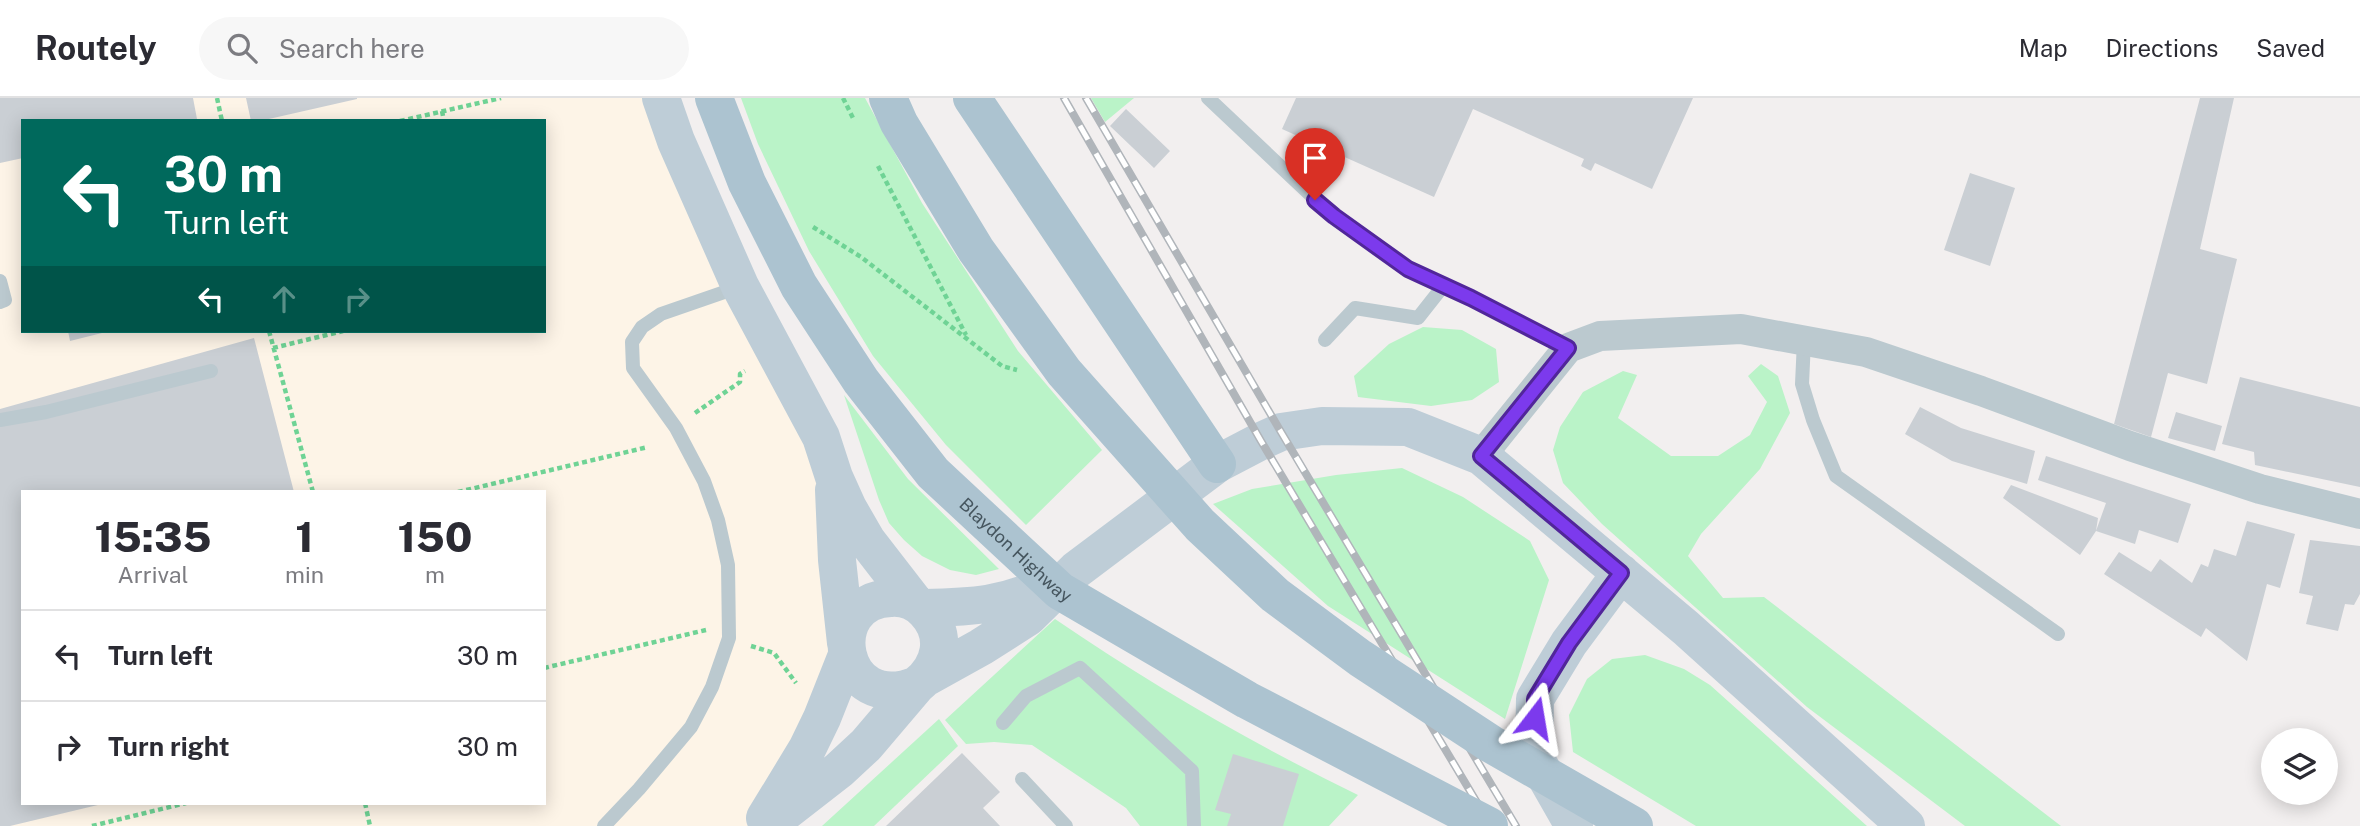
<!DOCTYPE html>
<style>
:root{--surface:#fff;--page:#f7f7f7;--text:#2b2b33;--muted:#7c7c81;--line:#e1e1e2}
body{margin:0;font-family:"Public Sans",sans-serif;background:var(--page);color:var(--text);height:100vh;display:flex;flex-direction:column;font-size:26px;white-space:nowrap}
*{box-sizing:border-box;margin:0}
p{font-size:23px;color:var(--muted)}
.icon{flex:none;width:38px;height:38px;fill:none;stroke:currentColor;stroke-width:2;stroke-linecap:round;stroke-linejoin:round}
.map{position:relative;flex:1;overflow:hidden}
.panel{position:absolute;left:21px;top:392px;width:525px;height:315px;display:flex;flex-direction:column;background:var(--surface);border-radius:0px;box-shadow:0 4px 18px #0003}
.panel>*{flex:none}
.top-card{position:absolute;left:21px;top:21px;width:525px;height:214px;border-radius:0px;box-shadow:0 4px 18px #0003;background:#00695c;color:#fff;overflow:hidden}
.controls{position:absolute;left:2261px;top:630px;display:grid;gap:14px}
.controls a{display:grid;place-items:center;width:77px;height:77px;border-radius:50%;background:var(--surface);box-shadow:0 4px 18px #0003;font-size:35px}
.pin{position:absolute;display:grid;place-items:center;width:60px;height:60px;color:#fff;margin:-72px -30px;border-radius:50% 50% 50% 0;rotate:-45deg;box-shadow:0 0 7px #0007}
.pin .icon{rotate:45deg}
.me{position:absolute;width:77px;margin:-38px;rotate:14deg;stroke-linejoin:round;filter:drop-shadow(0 0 5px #0008)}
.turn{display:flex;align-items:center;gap:24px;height:147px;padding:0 28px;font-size:32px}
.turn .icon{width:91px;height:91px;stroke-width:2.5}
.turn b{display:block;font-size:49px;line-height:60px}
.lanes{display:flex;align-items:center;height:66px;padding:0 28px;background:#0003;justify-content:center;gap:35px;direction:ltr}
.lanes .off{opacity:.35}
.eta{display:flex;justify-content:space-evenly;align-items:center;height:119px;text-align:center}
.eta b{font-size:42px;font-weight:800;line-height:49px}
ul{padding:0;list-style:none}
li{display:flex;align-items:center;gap:21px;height:91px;padding:0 28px;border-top:2px solid var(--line)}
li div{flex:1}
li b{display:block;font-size:26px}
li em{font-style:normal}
header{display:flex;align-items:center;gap:42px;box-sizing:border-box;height:98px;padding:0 35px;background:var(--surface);border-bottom:2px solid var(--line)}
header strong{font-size:33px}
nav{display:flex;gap:38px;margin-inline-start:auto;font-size:24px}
.search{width:490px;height:63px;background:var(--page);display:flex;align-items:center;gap:18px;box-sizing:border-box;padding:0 24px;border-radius:38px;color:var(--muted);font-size:26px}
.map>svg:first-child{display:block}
.commercial{fill:#fdf4e7;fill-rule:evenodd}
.green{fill:#baf3c8}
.building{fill:#cacfd4}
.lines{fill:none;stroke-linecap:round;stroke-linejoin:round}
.path{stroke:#6fd395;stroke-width:4.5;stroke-dasharray:5 3.5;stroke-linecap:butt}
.lane{stroke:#bbc9cf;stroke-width:14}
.street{stroke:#bbc9cf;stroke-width:30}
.secondary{stroke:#becdd7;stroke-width:38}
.primary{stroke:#acc3d0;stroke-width:38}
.rail-casing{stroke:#b0b5ba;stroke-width:8}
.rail{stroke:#fff;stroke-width:5;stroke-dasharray:16;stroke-linecap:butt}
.primary-bridge{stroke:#acc3d0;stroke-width:38}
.route-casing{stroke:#51269a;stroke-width:18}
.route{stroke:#7c3aed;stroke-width:12}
.labels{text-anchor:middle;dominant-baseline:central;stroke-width:7;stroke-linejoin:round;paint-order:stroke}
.street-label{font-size:18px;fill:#45555e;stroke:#fff}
</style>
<header>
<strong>Routely</strong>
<div class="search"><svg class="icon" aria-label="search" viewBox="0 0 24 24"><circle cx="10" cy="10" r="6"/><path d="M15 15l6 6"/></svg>Search here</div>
<nav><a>Map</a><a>Directions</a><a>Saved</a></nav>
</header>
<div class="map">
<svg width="2360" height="728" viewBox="0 0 2360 728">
<rect width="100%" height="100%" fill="#f2efef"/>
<path class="commercial" d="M0,0h662l159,339 22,228 -83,161h-760zM23,23h521v210h-521zM23,394h521v311h-521z"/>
<path class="green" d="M741,0h124l57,105 96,148 84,99 -76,75 -80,-80 -73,-89 -64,-105 -51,-107z
M1091,0h43l-29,24z
M1423,229l39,3 34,19 3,33 -27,18 -41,6 -73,-9 -4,-21 35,-32z
M1761,266l17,12 12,37 -30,56 -59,65 -13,22 35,42 41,-1 297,229h-96l-158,-119 -205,-183 -39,-41 -10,-33 7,-23 23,-35 40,-21 14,4 -19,43 53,38h47l32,-21 17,-33 -19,-26z
M844,297l64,84 91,90 -23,6 -26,-5 -28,-14 -18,-16 -15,-17 -10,-23z
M1402,370l61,29 67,44 19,39 -44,139 -177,-113 -115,-102 39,-15 84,-14z
M1055,521c97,66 198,125 303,176l-29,31h-189l-14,-18 -94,-63 -38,-3 -28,2 -21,-24z
M1645,557l39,14 26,16 157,141h-171l-123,-74 -4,-37 18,-36 25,-20z
M939,621l19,27 -84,80h-52z"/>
<path class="building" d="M0,0h193l4,21 -9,2h-165v37l-23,5z
M246,0h111v1l-97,22h-9z
M1296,0h397l-41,91 -57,-26 -4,8 -10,-5 3,-7 -111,-50 -39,88 -152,-68z
M2200,0h34l-34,151 37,10 -30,125 -39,-11 -17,64 -37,-13z
M1126,11l44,42 -16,17 -44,-42z
M1970,75l45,15 -25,78 -46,-16z
M68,233h38v1l-36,9z
M254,240l40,154h-271v311l79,1 -92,22h-10v-417z
M2240,279l120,30v80l-105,-22 -1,-13 -32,-8z
M1920,309l41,21 74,23 -8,33 -75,-23 -47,-27z
M2176,314l46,14 -7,25 -47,-13z
M2046,358l145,48 -13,39 -39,-13 -4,14 -39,-13 10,-28 -68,-23z
M2011,387l87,33 -2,13 -16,24 -77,-57z
M2247,423l48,13 -15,54 -13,-4 -20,77 -41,-33 -5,9 -97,-63 15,-22 32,20 9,-13 32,24 9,-19 7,3 6,-18 22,7z
M2310,442l50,6v48l-6,11 -9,-1 -7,27 -32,-7 7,-28 -14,-3z
M962,655l38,39 -17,16 17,18h-114z
M1233,656l66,20 -16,52h-56l4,-12 -16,-4z"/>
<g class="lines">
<path class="path" d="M217,0l5,23
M843,0l10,20
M442,13l2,10
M400,23l101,-23
M878,68l88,169
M813,129l48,30 141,109 15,4
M269,233l44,161
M273,250l70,-17
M695,315l45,-31v-8l5,-3
M458,394l190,-45
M751,548l23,7 22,30
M544,570l162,-38
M365,705l5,23
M92,728l94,-23"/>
<path class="lane" d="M1208,0l125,118 75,53 63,29 97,50
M0,183l5,19 -5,2
M1325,242l30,-32 63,10 26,-33
M1804,243l-2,43 11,36 23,56 222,158
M0,322l46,-8 165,-41
M1003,625l23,-27 54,-28 112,103 2,55
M1022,681l44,47
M604,728l35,-37 52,-62 21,-40 17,-49 -1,-73 -10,-45 -14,-39 -28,-53 -43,-60 -1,-26 10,-15 19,-13 78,-27"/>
<path class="street" d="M1481,358l87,-108 32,-12 141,-7 125,23 115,39 149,55 130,43 100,25"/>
<path class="secondary" d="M661,0l15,43 64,145 81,151 13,40 14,31 19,33 48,62
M834,392l3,70 9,83
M923,510c49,-1 82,-2 127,-25
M927,579l54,-30 47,-30 48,-47 141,-106 44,-23 20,-9 41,-6 86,1 73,29 205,172 220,198
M765,720l42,-69 15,-31 25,-63
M767,728l72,-56 27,-25 51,-60c24,-19 31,-50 8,-74 -9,-9 -21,-14 -34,-13 -71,2 -53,119 26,87
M1574,728l-40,-70 1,-57 34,-56 52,-70"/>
<path class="primary" d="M972,0l245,366"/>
<g class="rail-casing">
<path id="rail" d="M1064,0l197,343 230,385
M1086,0l195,334 235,394"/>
</g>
<use href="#rail" class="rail"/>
<g class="primary-bridge">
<path id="s1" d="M714,0l33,85 52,103 62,95 72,92 127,118 187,109 242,126"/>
<path d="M888,0l11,25 77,127 88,122 136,153 75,70 85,63 131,86 143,82"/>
</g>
</g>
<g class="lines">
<g class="route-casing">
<path id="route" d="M1315,102l19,16 74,53 63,29 97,50 -87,108 140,117 -52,70 -34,56v19"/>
</g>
<use href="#route" class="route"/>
</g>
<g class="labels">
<g class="street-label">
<text stroke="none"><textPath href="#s1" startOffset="550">Blaydon Highway</textPath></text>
</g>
</g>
</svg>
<div class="controls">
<a><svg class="icon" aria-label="layers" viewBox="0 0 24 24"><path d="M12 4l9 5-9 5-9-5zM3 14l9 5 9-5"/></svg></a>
</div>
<div class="pin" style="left:1315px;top:102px;background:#d93025"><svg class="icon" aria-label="arrive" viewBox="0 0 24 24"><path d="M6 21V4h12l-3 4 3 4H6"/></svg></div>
<svg class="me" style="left:1535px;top:620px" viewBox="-20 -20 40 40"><path d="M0-17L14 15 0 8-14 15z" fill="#7c3aed" stroke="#fff" stroke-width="4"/></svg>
<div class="top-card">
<div class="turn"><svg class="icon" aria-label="left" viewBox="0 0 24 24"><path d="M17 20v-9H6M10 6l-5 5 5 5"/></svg><div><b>30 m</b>Turn left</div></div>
<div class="lanes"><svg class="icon" aria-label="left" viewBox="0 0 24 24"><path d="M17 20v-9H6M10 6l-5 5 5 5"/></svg><svg class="icon off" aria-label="ahead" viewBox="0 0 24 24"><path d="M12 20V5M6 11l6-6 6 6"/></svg><svg class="icon off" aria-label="right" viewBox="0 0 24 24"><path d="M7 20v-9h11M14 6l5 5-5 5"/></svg></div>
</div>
<section class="panel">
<div class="eta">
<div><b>15:35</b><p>Arrival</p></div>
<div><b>1</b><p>min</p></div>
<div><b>150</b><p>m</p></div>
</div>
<ul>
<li><svg class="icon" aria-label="left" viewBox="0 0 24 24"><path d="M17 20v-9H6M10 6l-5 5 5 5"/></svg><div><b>Turn left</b></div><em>30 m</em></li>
<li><svg class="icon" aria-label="right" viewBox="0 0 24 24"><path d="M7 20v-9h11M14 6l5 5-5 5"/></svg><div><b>Turn right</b></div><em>30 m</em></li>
</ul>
</section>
</div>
